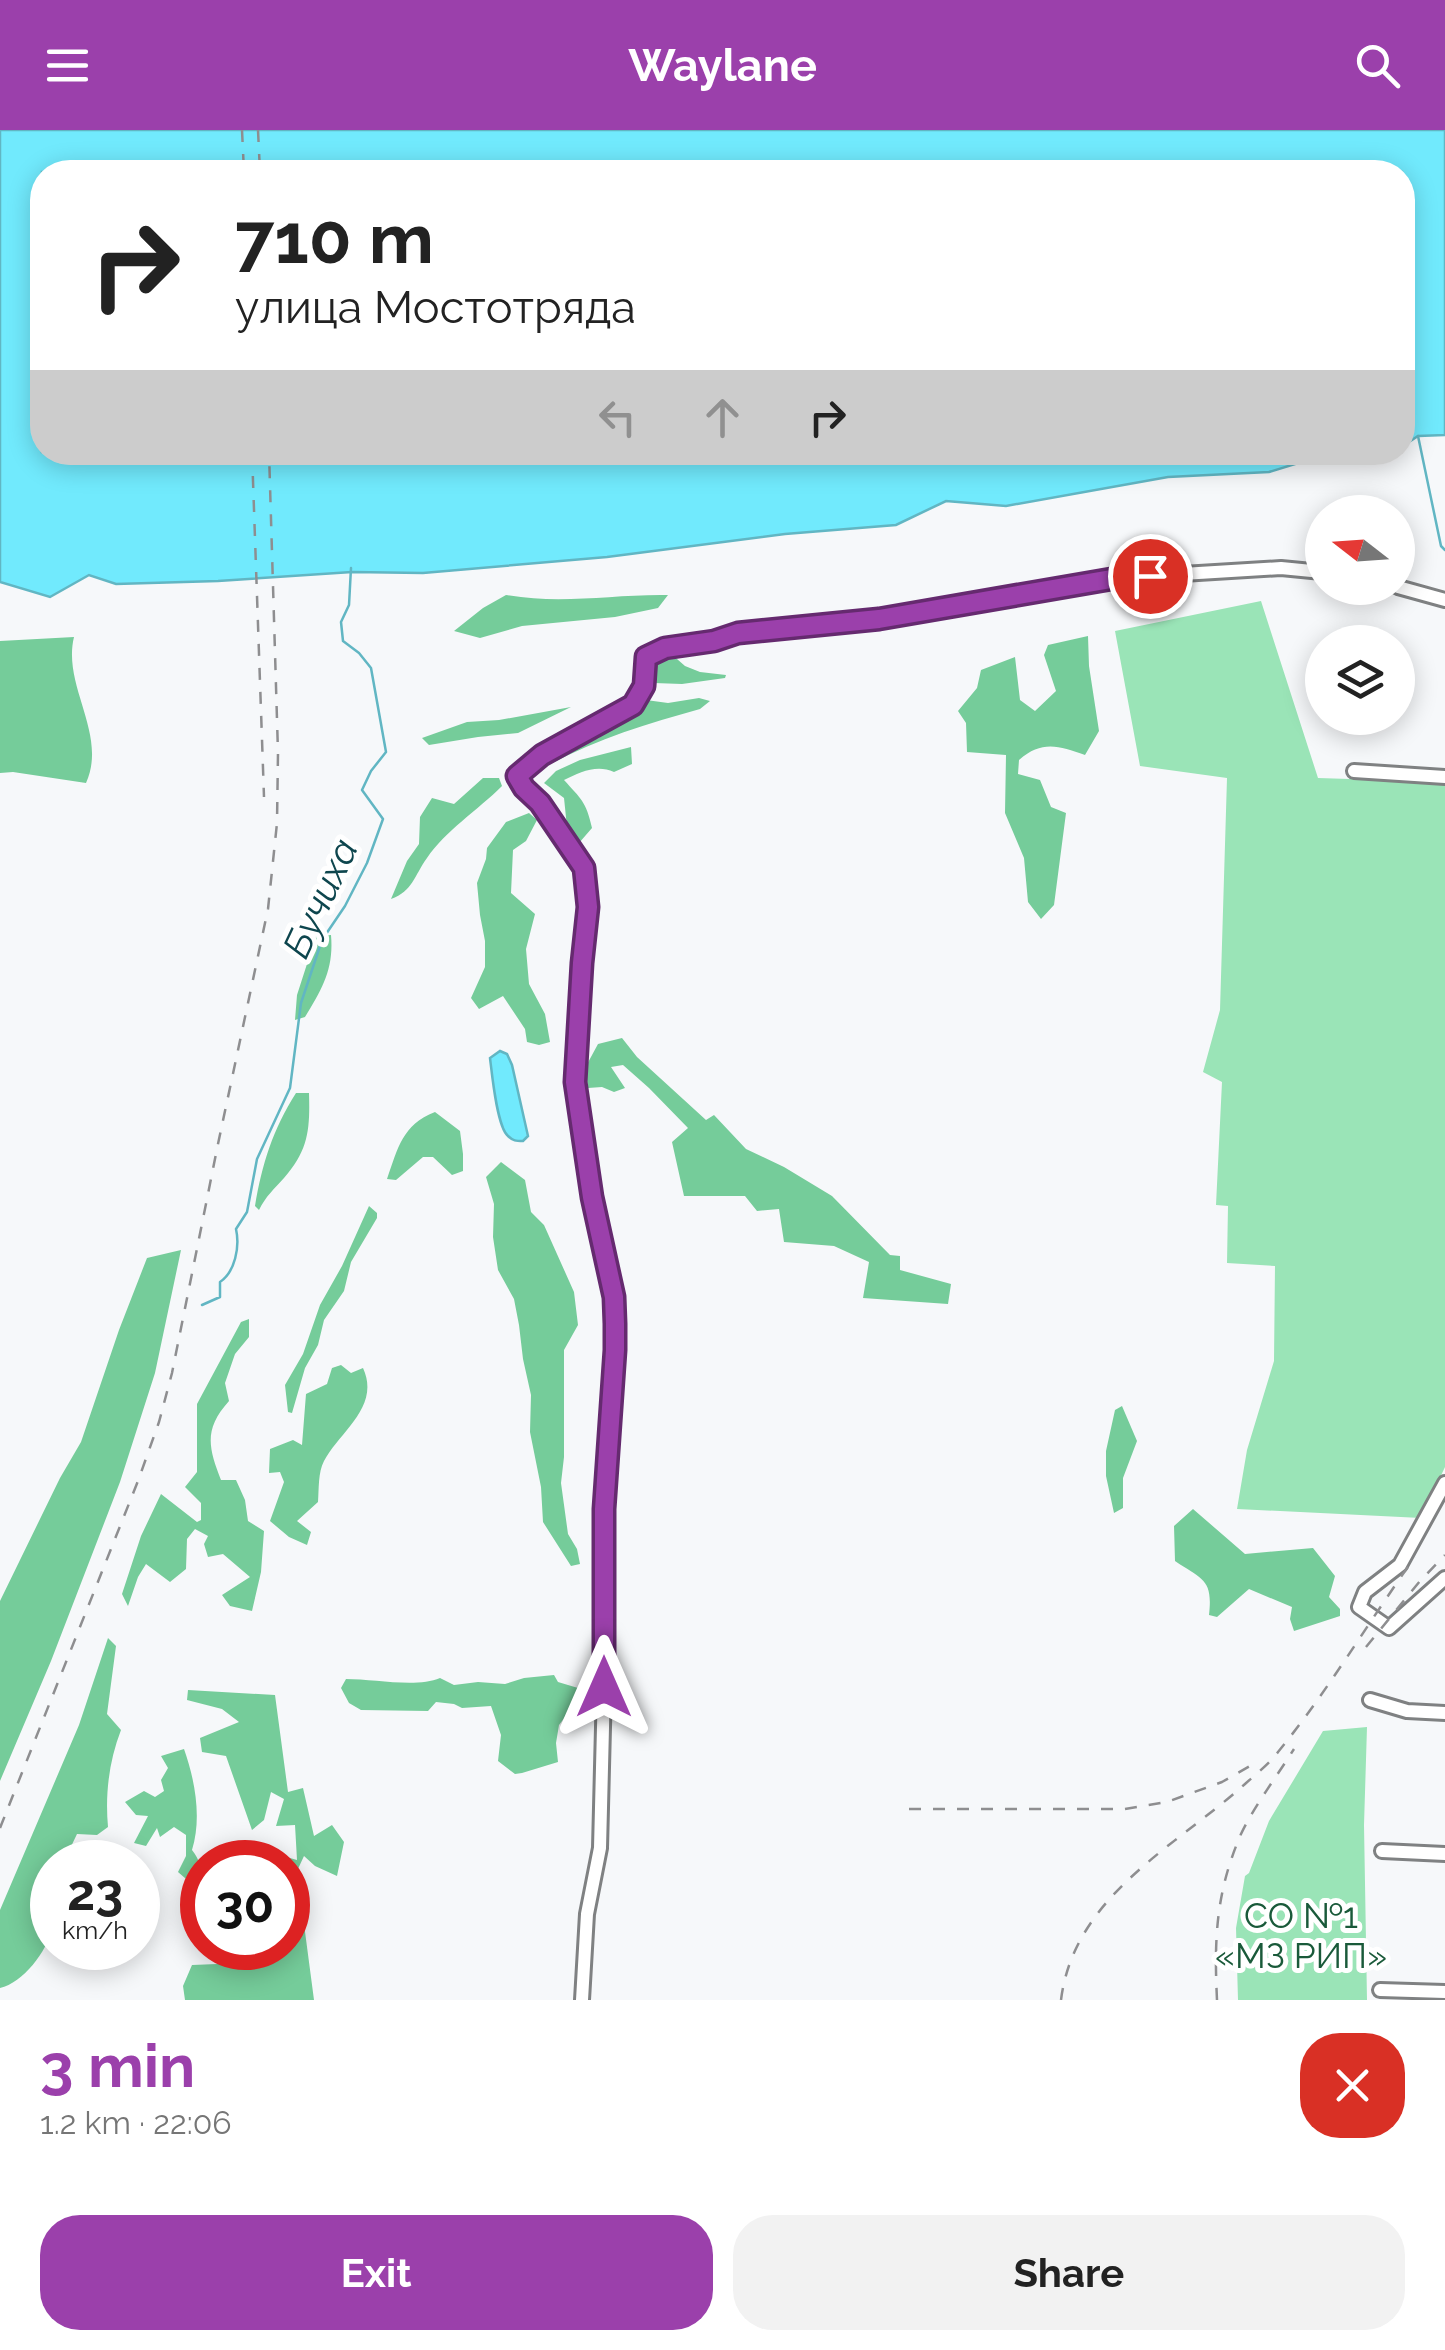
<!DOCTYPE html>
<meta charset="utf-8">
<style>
:root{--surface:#fff;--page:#f2f2f2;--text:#222;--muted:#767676;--accent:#9b40ab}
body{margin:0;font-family:Raleway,sans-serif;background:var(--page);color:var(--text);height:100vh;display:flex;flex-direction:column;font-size:38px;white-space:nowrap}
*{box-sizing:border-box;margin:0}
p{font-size:32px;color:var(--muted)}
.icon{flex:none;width:55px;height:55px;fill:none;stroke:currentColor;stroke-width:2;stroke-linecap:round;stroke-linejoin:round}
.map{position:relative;height:1870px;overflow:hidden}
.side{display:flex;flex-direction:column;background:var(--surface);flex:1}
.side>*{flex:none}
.banner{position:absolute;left:30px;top:30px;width:1385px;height:305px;border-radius:40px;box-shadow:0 5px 25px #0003;background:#fff;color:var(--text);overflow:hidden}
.needle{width:65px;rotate:287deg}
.fabs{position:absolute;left:1305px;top:365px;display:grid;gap:20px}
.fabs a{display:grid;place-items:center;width:110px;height:110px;border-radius:50%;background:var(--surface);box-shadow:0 5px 25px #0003;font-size:50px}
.speed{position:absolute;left:30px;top:1710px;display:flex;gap:20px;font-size:50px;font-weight:700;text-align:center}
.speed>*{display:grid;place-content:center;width:130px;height:130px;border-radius:50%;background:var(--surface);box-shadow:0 5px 25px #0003;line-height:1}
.speed small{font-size:25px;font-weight:400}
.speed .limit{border:15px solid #d22;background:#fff;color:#111}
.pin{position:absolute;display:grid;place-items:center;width:85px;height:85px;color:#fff;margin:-42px;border:5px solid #fff;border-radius:50%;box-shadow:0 2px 10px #0007}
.me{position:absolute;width:110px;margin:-55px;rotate:0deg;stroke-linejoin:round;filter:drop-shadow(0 0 8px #0008)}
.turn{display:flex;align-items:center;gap:35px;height:210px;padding:0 40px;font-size:45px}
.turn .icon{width:130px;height:130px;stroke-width:2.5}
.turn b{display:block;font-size:70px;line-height:85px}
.lanes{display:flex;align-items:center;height:95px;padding:0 40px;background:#0003;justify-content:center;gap:50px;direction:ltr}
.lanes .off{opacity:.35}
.round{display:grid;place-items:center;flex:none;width:105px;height:105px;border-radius:40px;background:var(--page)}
.summary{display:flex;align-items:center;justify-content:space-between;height:170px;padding:0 40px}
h1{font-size:60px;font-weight:700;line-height:75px;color:var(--accent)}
.button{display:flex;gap:20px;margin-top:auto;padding:20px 40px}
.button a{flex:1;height:115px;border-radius:40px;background:var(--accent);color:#fff;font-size:40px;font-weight:700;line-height:115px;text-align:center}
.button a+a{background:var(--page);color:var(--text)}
header{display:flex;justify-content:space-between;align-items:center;height:130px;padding:0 40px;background:var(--accent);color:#fff;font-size:45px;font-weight:700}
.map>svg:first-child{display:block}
.green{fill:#9ae4b7}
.forest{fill:#75cc9a}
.water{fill:#71eafd;stroke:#61b6c3;stroke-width:2.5}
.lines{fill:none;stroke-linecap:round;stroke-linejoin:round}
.stream{stroke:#61b6c3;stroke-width:2.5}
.minor-casing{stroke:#7f8182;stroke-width:18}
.minor{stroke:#fff;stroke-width:12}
.rail{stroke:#8e8e90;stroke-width:2.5;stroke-dasharray:12 12;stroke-linecap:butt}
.route-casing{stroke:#652a6f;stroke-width:25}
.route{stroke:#9b40ab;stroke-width:18}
.labels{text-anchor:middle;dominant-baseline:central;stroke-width:10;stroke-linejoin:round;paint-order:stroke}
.park-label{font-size:35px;fill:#1a5a3a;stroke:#fff}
.water-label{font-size:38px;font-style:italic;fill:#0e464e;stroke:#fff}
</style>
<header><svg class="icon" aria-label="menu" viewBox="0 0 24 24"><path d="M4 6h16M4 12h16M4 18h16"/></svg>Waylane<svg class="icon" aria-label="search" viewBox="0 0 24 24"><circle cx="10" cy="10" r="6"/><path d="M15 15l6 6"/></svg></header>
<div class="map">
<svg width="1445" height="1870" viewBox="0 0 1445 1870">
<rect width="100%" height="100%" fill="#f6f8fa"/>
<path class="green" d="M1261,471l57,177 127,4v685l-24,51 -184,-9 10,-59 27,-89 1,-95 -48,-3 1,-57 -12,-1 6,-123 -19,-10 17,-62 7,-232 -87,-12 -25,-135z
M1367,1597l-3,98 3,175h-129l-2,-72 9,-52 4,-3 20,-52 54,-90z"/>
<path class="forest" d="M506,465c57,10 106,-1 162,0l-10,13 -43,9 -93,9 -42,12 -26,-7 29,-23z
M1088,506l1,30 10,65 -14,24c-26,-9 -43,-15 -66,5l-1,14 22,6 11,27 15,6 -12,92 -13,14 -13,-17 -4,-44 -19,-45 1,-58 -39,-3 -1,-29 -8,-12 19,-23 4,-18 34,-13 5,43 15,11 21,-20 -12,-36 4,-10z
M74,507c-12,49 34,97 12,146l-73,-11 -13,1v-132z
M659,529h18l8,7 15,6 26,3 -1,3 -43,6 -28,-1 -4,-12z
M699,568l11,3 -10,8c-57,16 -114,33 -165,64l2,-10 26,-16 36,-9 6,-11 41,-27 22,3z
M571,577l-53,26 -40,4 -49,8 -7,-7 45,-16 32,-2z
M631,617l1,17 -18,8c-17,-8 -34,0 -50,8 17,19 22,21 28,48l-13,15 -12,-16 -3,-29 -20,-15 12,-12 24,-11z
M483,648h16l3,8c-24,24 -57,45 -75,72 -13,18 -14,33 -36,41l16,-38 12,-17 1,-27 12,-19 22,6z
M529,683l8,7 -11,21 -13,9 -2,43 24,21 -9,35 3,35 16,30 5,28 -11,3 -12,-3 -2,-13 -22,-33 -24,13 -8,-11 14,-31v-26l-5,-26 -3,-32 9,-24 1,-11 19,-26z
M331,805c3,34 -9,54 -26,82l-10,3 2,-25 19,-59z
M622,908l15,19 69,63 8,-5 32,34 38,18 48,29 58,59 10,1v14l51,14 -3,20 -85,-6 6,-36 -35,-16 -50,-4 -5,-33 -22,2 -12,-15h-61l-12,-54 16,-14 -39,-40 -26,-23 -12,2 14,21 -11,4 -12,-5 -14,1 -3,-20 13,-24z
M296,963h13c1,35 0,57 -25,85 -10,11 -18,18 -25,32l-4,-4c7,-42 18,-77 41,-113z
M435,982l25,19 3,23v17l-11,4 -19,-18h-10l-27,23 -9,-1c11,-31 15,-54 48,-67z
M501,1032l24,18 6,32 13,13 30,67 4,33 -14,25v107l-3,26 7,51 9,15 3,15 -9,2 -28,-44 -2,-35 -11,-55 1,-37 -8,-36 -4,-34 -5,-26 -16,-29 -5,-33 1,-33 -8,-27z
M369,1076l8,7v5l-26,44 -7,29 -20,29 -6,25 -13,23 -13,45 -4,-1 -3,-27 18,-31 17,-49 22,-39z
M181,1120l-26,123 -35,109 -69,179 -51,120v-180l60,-123 21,-36 38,-112 28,-72z
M249,1189v18l-14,17 -10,29 4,18c-25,28 -21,46 -8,79h15l9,20 3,21 16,10 -3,41 -9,39 -22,-5 -8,-11 28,-18 -27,-23 -15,3 -4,-13 4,-8 -13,-7 -8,10 -1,30 -16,13 -24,-18 -8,13 -10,29 -6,-12 19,-58 20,-42 36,28 4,-2v-17l-16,-16 12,-15v-68l44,-82z
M341,1235l10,8 12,-5c18,39 -24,64 -39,93 -6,11 -5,28 -6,41l-21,19 14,11 -4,13 -18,-8 -19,-16 14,-39 -4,-10 -11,1 1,-24 23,-9 9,5 4,-51 21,-10 5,-16z
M1122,1276l15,35 -14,37v30l-9,5 -8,-37v-25l9,-41z
M1193,1379l52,45 68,-6 22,28 -6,21 11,12v7l-46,15 -4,-12 2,-12 -43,-18 -32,28 -8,-2c4,-36 -6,-35 -34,-54l-1,-35z
M108,1508l8,8 -9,68 14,16c-12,31 -16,64 -13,97l-11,8 -20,-1 -10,21 1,7h-16c0,18 4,51 0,67 -5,22 -29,54 -52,59v-78l79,-185z
M554,1545l4,7 20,6 -7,21 -12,16 -3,18 2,19 -36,11 -7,1 -17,-13 3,-26 -10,-29 -29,2 -8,-4 -18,-2 -8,9 -67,-1 -12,-7 -8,-15 5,-9c28,0 71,9 94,-1l14,7 24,-3 27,2 19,-6z
M188,1560l87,5 13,97 15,-4 11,48 18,-11 12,17 -7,34 -22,-10 -11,-10 -7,15 17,129h-129l-2,-14 9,-21 25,-1 27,-16h44v-86h-45l12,-14 42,12 -2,-35 -19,1 8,-27 -13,-7 -7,28 -12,10 -26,-74 -24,-4 -2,-14 39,-16 -17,-13 -35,-9z
M184,1619c11,31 18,69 8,101 8,10 10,19 10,33l-9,2 -15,-13 8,-16v-21l-12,-8 -14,10 -3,-9 -11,18 -12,-3 14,-27 -12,-1 -11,-13 19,-11 11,6 9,-6 -3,-11 7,-12 -7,-12z"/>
<path class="water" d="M0,0h1445v305l-27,1 -15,10 -1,-274h-1360v280l1351,1 -85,7 -39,12 -101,5 -162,29 -60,-5 -50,24 -111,9 -178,23 -184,16 -71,-1 -134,9 -102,3 -27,-9 -39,22 -50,-15z
M500,921l7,3 5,11 16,71 -5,5c-7,0 -10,0 -15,-5 -11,-9 -16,-62 -18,-78z"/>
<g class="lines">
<path class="stream" d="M1418,306l23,110 4,4
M202,1175l18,-8v-15c15,-10 20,-35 16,-53l11,-17 10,-53 33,-71 11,-85 21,-63 23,-34 22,-43 16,-44 -21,-29 9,-19 15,-19 -15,-84 -12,-15 -16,-12 -2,-19 8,-17 2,-37"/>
<g class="minor-casing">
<path id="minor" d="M1398,457l47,13
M1354,641l91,6
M1445,1353l-45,82 -35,27 -6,15 30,21 56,-50
M1370,1570l37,11 38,2
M1382,1721l63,3
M1380,1860l65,2
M582,1870l5,-86 13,-66 4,-161v-178l11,-159 -1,-53 -21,-100 -18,-115 7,-119 6,-56 -4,-39 -45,-65 -15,-15 -7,-12 24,-21 92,-50 10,-20 3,-28 19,-8 49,-8 24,-8 141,-14 238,-41 164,-10 41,4"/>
</g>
<use href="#minor" class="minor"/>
<path class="rail" d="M242,0l2,42
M258,0l2,42
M252,322l12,345
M1366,1517l54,-66 25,-26
M909,1679h216l42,-7 55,-20 28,-16
M0,1698l138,-347 21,-59 13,-49 46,-229 50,-235 9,-86 1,-70 -9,-301
M1061,1870c13,-104 114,-153 184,-216 11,-10 24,-20 33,-32 50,-61 91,-131 137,-195
M1217,1870c-3,-62 -1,-108 24,-166 14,-29 36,-58 53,-85"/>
</g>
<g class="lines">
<g class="route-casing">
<path id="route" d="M604,1557v-178l11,-159v-26l-1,-27 -22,-100 -17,-115 7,-119 6,-56 -4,-39 -44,-65 -16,-15 -7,-12 25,-21 91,-50 11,-19 2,-29 19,-9 49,-7 24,-8 141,-14 238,-41 33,-2"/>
</g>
<use href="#route" class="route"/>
</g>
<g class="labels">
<g class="park-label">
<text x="1301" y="1785">СО №1<tspan x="1301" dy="40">«МЗ РИП»</tspan></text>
</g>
<g class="water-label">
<text transform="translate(320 768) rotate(-65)">Бучиха</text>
</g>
</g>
</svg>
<div class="fabs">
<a><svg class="needle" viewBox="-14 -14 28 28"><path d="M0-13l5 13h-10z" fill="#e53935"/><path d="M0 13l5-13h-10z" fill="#767676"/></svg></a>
<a><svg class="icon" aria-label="layers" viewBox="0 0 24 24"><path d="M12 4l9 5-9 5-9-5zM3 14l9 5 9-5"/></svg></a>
</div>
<div class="speed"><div>23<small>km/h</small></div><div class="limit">30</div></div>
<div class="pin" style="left:1150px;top:446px;background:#d93025"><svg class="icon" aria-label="arrive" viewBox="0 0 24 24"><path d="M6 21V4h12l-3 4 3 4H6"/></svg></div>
<svg class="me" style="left:604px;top:1557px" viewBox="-20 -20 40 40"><path d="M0-17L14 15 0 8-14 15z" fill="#9b40ab" stroke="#fff" stroke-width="4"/></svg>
<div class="banner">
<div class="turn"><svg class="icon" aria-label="right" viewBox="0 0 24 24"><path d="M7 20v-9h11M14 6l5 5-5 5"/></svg><div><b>710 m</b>улица Мостотряда</div></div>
<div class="lanes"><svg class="icon off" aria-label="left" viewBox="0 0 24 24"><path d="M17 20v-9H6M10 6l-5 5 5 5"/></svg><svg class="icon off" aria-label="ahead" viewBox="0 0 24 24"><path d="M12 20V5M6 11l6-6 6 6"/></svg><svg class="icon" aria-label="right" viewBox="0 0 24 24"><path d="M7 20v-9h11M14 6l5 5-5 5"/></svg></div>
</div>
</div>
<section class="side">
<div class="summary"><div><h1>3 min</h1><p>1.2 km · 22:06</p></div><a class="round" style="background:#d93025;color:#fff"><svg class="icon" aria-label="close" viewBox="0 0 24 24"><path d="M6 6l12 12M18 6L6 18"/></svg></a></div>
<div class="button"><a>Exit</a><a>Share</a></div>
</section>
